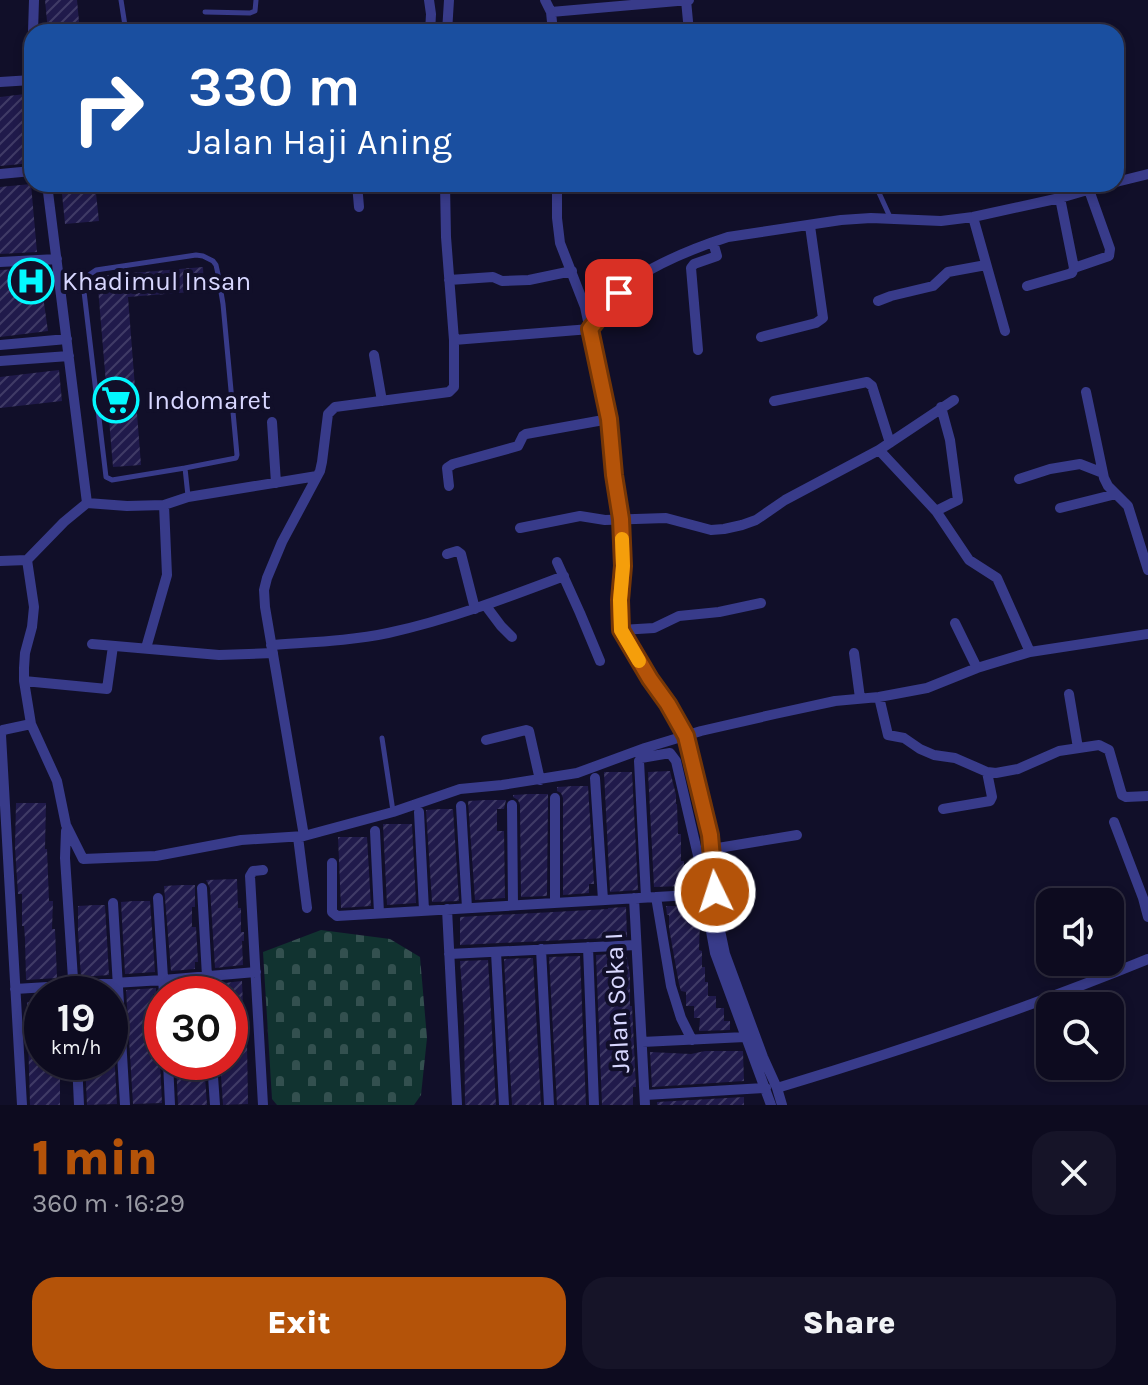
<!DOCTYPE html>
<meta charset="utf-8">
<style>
:root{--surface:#0d0b1f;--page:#161428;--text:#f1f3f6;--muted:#9a9ba4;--line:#2d2b3d;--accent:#b45309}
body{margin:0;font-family:Karla,sans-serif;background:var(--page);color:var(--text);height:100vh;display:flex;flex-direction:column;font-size:30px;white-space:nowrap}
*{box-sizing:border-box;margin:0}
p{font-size:26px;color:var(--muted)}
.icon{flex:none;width:44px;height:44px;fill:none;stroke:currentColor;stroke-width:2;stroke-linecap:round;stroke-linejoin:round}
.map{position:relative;height:1105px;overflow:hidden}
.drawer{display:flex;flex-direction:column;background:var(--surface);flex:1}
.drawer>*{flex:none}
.banner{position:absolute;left:24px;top:24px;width:1100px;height:168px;border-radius:24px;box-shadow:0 4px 12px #0003,0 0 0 2px var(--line);background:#1a4fa0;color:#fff;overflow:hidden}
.tools{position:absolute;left:1036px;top:888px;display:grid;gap:16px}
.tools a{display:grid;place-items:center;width:88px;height:88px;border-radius:16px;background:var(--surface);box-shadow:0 4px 12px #0003,0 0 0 2px var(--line);font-size:40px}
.speed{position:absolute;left:24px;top:976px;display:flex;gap:16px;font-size:40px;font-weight:700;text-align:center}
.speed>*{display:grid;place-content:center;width:104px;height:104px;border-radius:50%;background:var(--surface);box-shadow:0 4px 12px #0003,0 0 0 2px var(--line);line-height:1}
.speed small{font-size:20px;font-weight:400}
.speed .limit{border:12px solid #d22;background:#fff;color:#111}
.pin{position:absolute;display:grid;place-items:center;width:68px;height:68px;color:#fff;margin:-34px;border-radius:16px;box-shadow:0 4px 12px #0006}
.me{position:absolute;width:88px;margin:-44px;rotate:356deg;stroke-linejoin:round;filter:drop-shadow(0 0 6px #0008)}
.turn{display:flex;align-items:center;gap:28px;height:168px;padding:0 32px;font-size:36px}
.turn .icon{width:104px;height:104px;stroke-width:2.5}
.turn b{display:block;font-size:56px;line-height:68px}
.round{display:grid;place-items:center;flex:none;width:84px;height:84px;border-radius:24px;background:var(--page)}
.overview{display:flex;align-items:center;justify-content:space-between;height:136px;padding:0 32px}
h1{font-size:48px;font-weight:800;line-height:60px;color:var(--accent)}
.primary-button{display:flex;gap:16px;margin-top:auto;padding:16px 32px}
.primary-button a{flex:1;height:92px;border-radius:24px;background:var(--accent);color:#fff;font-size:32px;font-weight:800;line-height:92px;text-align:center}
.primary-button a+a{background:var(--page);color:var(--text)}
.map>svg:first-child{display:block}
.cemetery{fill:url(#cemetery-stones)}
.building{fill:url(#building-hatch)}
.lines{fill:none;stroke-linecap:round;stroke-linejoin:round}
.lane{stroke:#383b8a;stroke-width:5}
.street{stroke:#383b8a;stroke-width:10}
.route-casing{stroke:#753606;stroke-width:20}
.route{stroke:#b45309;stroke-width:14}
.slow{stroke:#f59e0b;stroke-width:14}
.labels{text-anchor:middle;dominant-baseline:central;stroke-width:8;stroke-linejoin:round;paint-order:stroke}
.poi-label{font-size:26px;fill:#d8d7ff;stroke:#110f29;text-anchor:start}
.street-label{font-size:26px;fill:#d8d7ff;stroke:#110f29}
</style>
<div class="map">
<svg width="1148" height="1105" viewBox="0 0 1148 1105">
<defs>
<pattern id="cemetery-stones" width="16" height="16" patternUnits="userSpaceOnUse" patternTransform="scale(2)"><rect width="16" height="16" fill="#113330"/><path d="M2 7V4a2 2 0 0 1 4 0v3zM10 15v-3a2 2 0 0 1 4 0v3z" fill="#33504f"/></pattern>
<pattern id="building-hatch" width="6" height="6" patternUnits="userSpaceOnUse" patternTransform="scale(2)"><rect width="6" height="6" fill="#201a4b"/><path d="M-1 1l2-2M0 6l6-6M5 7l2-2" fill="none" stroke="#403b66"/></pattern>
</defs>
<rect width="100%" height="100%" fill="#110f29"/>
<path class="cemetery" d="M321,930l69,9 30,18 7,81 -6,57 -7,10h-137l-5,-6 -9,-147z"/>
<path class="building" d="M45,0h32l3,32h-32z
M25,94l7,69 -32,3v-69z
M31,184l6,68 -37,2v-67z
M61,184h34l4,37 -34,3z
M203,267l1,24 -76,6 13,168 -28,2 -16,-191z
M39,268l9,63 -48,6v-67z
M59,370l3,31 -62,7v-31z
M670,771l6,24v9h1l1,30h3v27h3v25l-30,1 -6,-115z
M604,772h28l6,118 -28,2z
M574,786h14l6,98h-5v9l-26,2v-97l-2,-5 -4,-2v-4z
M530,794h18l-1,102 -26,1 -1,-92 -2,-5 -5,-3v-2z
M485,800h21l-2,9h-7v22h7l1,67 -30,2 -7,-99z
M16,803h30l-1,46h2l2,52h4l-1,28h3l2,49 -31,2 -1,-41 -1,-13h-2v-32h-4l-3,-47z
M441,809h12l6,92 -27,1 -6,-92z
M383,824h29l4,79 -29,2z
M338,837h29l4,69 -30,2z
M237,879l1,29h3v24h3v9h-2l1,24 -28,3 -5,-80 -4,-8z
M181,885h14v22h-3v20h4l2,35h-3v7l-24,2 -7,-85z
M134,901h16l5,71 -30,2 -4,-72z
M95,905h10l4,70 -28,2 -3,-45v-26z
M666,906h31l-1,14h4l-1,30 3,1v16h3v15h3v14h8v12h8v13h6v9l-31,1 1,-13h-6v-12h-8v-14l-5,-1 -2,-7 -10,-56v-13h-2z
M626,907l1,30 -167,8v-28l148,-8v-1z
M626,953l4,21v32h2l4,81h-3v18h-31l-6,-150z
M580,956l6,149h-29l-8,-148z
M533,958l8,147h-29l-8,-146z
M488,960l8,145h-31l-1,-86 -4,-58z
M242,981l2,49 1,13h2l1,61 -25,1 -3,-43h10l2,-40 -2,-31h-14l-1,-7z
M199,985l1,6h-2v3h-26v-7z
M156,988v6h-3v38h2l1,26h2v4h2l2,41 -29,1 -7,-114z
M27,1002h14l2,63h17v40h-30z
M110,1015h2l5,89 -30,1 -2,-43h25z
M705,1051h38l1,30 -92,6 -2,-35 41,2z
M176,1062h28l3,43h-29z
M744,1097v8h-87v-3z"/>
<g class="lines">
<path class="lane" d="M121,0l5,32
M205,12l45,1 5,-2 1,-11
M875,184l15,33
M59,275l27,2
M185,468l46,-9 5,-1 1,-3 -14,-151 -5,-30 -2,-9 -3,-4 -10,-5 -7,-1 -100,15 -10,7 -3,6 23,194 6,3 73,-12 3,28
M382,738l11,73"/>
<path class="street" d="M429,0l2,14 -1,18
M545,0l6,12 2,20
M686,0l3,32
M551,12l138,-12
M33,32l1,-32
M447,32l2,-32
M0,82l32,-2
M0,174l32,-3
M1116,182l32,-8
M47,184l40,319 -23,19 -37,38 7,47 -2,20 -7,26 -1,15v13l7,43 26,57 9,44 17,34 73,-3 85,-16 63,-4 89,-24 67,-23 42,-4 75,-12 68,-25 56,-17 74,-17 60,-13 44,-4 48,-9 50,-20 53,-16 118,-18
M357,184l2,23
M557,184v34l3,25 25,64 24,112 5,56 7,44 2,47 -3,34 1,30 29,49 18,25 18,32 24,99 8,86 7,33 38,103 14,31 5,17
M1060,198l14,70
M973,217l32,114
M0,262l57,-3
M449,280l44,-3 9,4 27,-1 43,-9
M1027,286l45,-13 2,-5 35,-12 1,-7 -21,-59
M878,301l13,-5 42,-10 15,-14 38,-7
M590,329c13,-17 28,-38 46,-51 27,-17 61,-31 92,-41l113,-17 30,-2 70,3 32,-4 87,-19 48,-14
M761,337l55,-14 7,-5 -13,-92
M454,340l136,-11
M0,345l67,-6
M698,350l-7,-82 3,-4 23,-8 -4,-14
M374,355l8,46
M0,361l69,-5
M1086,392l18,86 4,8 8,8
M774,401l93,-19 5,4 18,57
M272,422l4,61
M879,450l57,61 33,49 28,18 33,74
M1019,479l31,-10 30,-5 23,9
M449,486l-2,-18 6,-4 65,-18 5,-10 3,-2 83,-15
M87,503l40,3 37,-1 24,-8 129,-21
M1060,508l56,-14 12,12 20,64
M936,511l22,-11 -8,-60 -9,-33
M520,528l60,-12 25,4 61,-2 45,12 13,-1 18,-4 14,-5 29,-20 94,-50 75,-50
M447,554l10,-3 4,3 14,55
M0,561l27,-1
M557,562l23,51 20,48
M486,606l15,20 11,11
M955,623l22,45
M621,630l33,-2 25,-12 40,-4 42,-9
M92,644l127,11 54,-2
M271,645c39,-3 79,-4 117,-12 60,-13 118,-35 176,-57
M146,648l21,-73 -3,-70
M854,653l6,45
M24,681l83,8 6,-43
M1069,694l9,54
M879,697l9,38 16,3 16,11 14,6 21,3 32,14 9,1 22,-4 41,-18 40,-6 10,5 13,45 4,2 22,-1
M486,740l40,-10 3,1 11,49
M595,778l8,122
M512,805l1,100
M461,806l6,102
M943,809l47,-8 2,-4 -5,-25
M419,812l5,98
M1114,822l29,76 5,19
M66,831l-1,27 9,136
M375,831l4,82
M304,836l-39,-229 -1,-17 3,-12 15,-36 38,-71 2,-9 6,-48 7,-7 114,-15 5,-5v-47l-8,-103 -1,-53
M298,837l9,71
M712,849l85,-14
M332,863v49l5,4 370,-22
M202,888l6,106
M646,897l-7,-136 2,-3 29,-5 6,8 31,133 4,37 4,22 56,152
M656,897l15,89 10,32 11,22
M158,898l6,96
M634,898l11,207
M555,902v-104
M113,903l12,202
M447,909l10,196
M588,947l6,158
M541,949l8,156
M496,952l8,153
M449,954l187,-9
M15,989l148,-9 93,-8
M642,1042l103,-5
M77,1062l2,43
M168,1062l2,43
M212,1062l3,43
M777,1088c126,-38 249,-79 371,-129
M645,1095l121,-7
M22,1105l-21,-370 2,-5 28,-6
M263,1105l-13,-229 3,-5 10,-1"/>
</g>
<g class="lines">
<g class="route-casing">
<path id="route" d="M619,293l-29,36 19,90 5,56 7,44 2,47 -3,34 1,30 29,49 18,25 18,32 24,99 5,57"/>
</g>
<use href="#route" class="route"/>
<path class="slow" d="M622,539l1,27 -3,34 1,30 18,31"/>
</g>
<defs>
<g id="hospital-ring" transform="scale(2.3)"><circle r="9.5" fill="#110f29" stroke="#03f8ff" stroke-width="1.5"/><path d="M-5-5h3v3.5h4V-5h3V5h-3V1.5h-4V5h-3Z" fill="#03f8ff"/></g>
<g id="supermarket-ring" transform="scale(2.3)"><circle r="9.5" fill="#110f29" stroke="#03f8ff" stroke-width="1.5"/><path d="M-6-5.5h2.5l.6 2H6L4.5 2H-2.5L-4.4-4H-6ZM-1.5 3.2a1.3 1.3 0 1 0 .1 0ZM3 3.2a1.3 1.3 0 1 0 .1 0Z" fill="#03f8ff"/></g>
</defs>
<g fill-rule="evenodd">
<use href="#hospital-ring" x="31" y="281"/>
<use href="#supermarket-ring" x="116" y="400"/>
</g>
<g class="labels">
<g class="poi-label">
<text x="62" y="281">Khadimul Insan</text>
<text x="147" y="400">Indomaret</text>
</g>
<g class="street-label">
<text transform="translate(617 1003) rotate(-93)">Jalan Soka I</text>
</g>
</g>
</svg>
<div class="tools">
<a><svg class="icon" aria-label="sound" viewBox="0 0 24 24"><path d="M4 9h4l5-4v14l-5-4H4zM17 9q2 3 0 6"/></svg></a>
<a><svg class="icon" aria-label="search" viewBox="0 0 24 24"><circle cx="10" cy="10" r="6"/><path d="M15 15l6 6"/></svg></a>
</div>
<div class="speed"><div>19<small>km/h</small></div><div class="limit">30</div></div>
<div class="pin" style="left:619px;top:293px;background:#d93025"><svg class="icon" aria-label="arrive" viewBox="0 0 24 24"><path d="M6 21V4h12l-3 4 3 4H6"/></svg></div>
<svg class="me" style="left:715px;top:892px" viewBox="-20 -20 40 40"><circle r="17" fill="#b45309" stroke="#fff" stroke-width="3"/><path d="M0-11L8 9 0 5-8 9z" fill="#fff"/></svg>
<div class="banner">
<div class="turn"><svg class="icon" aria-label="right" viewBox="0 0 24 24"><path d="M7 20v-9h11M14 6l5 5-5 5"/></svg><div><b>330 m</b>Jalan Haji Aning</div></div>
</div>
</div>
<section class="drawer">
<div class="overview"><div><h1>1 min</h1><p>360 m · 16:29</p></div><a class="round"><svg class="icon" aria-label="close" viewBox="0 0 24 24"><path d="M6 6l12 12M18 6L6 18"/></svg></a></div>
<div class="primary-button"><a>Exit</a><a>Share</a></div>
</section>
